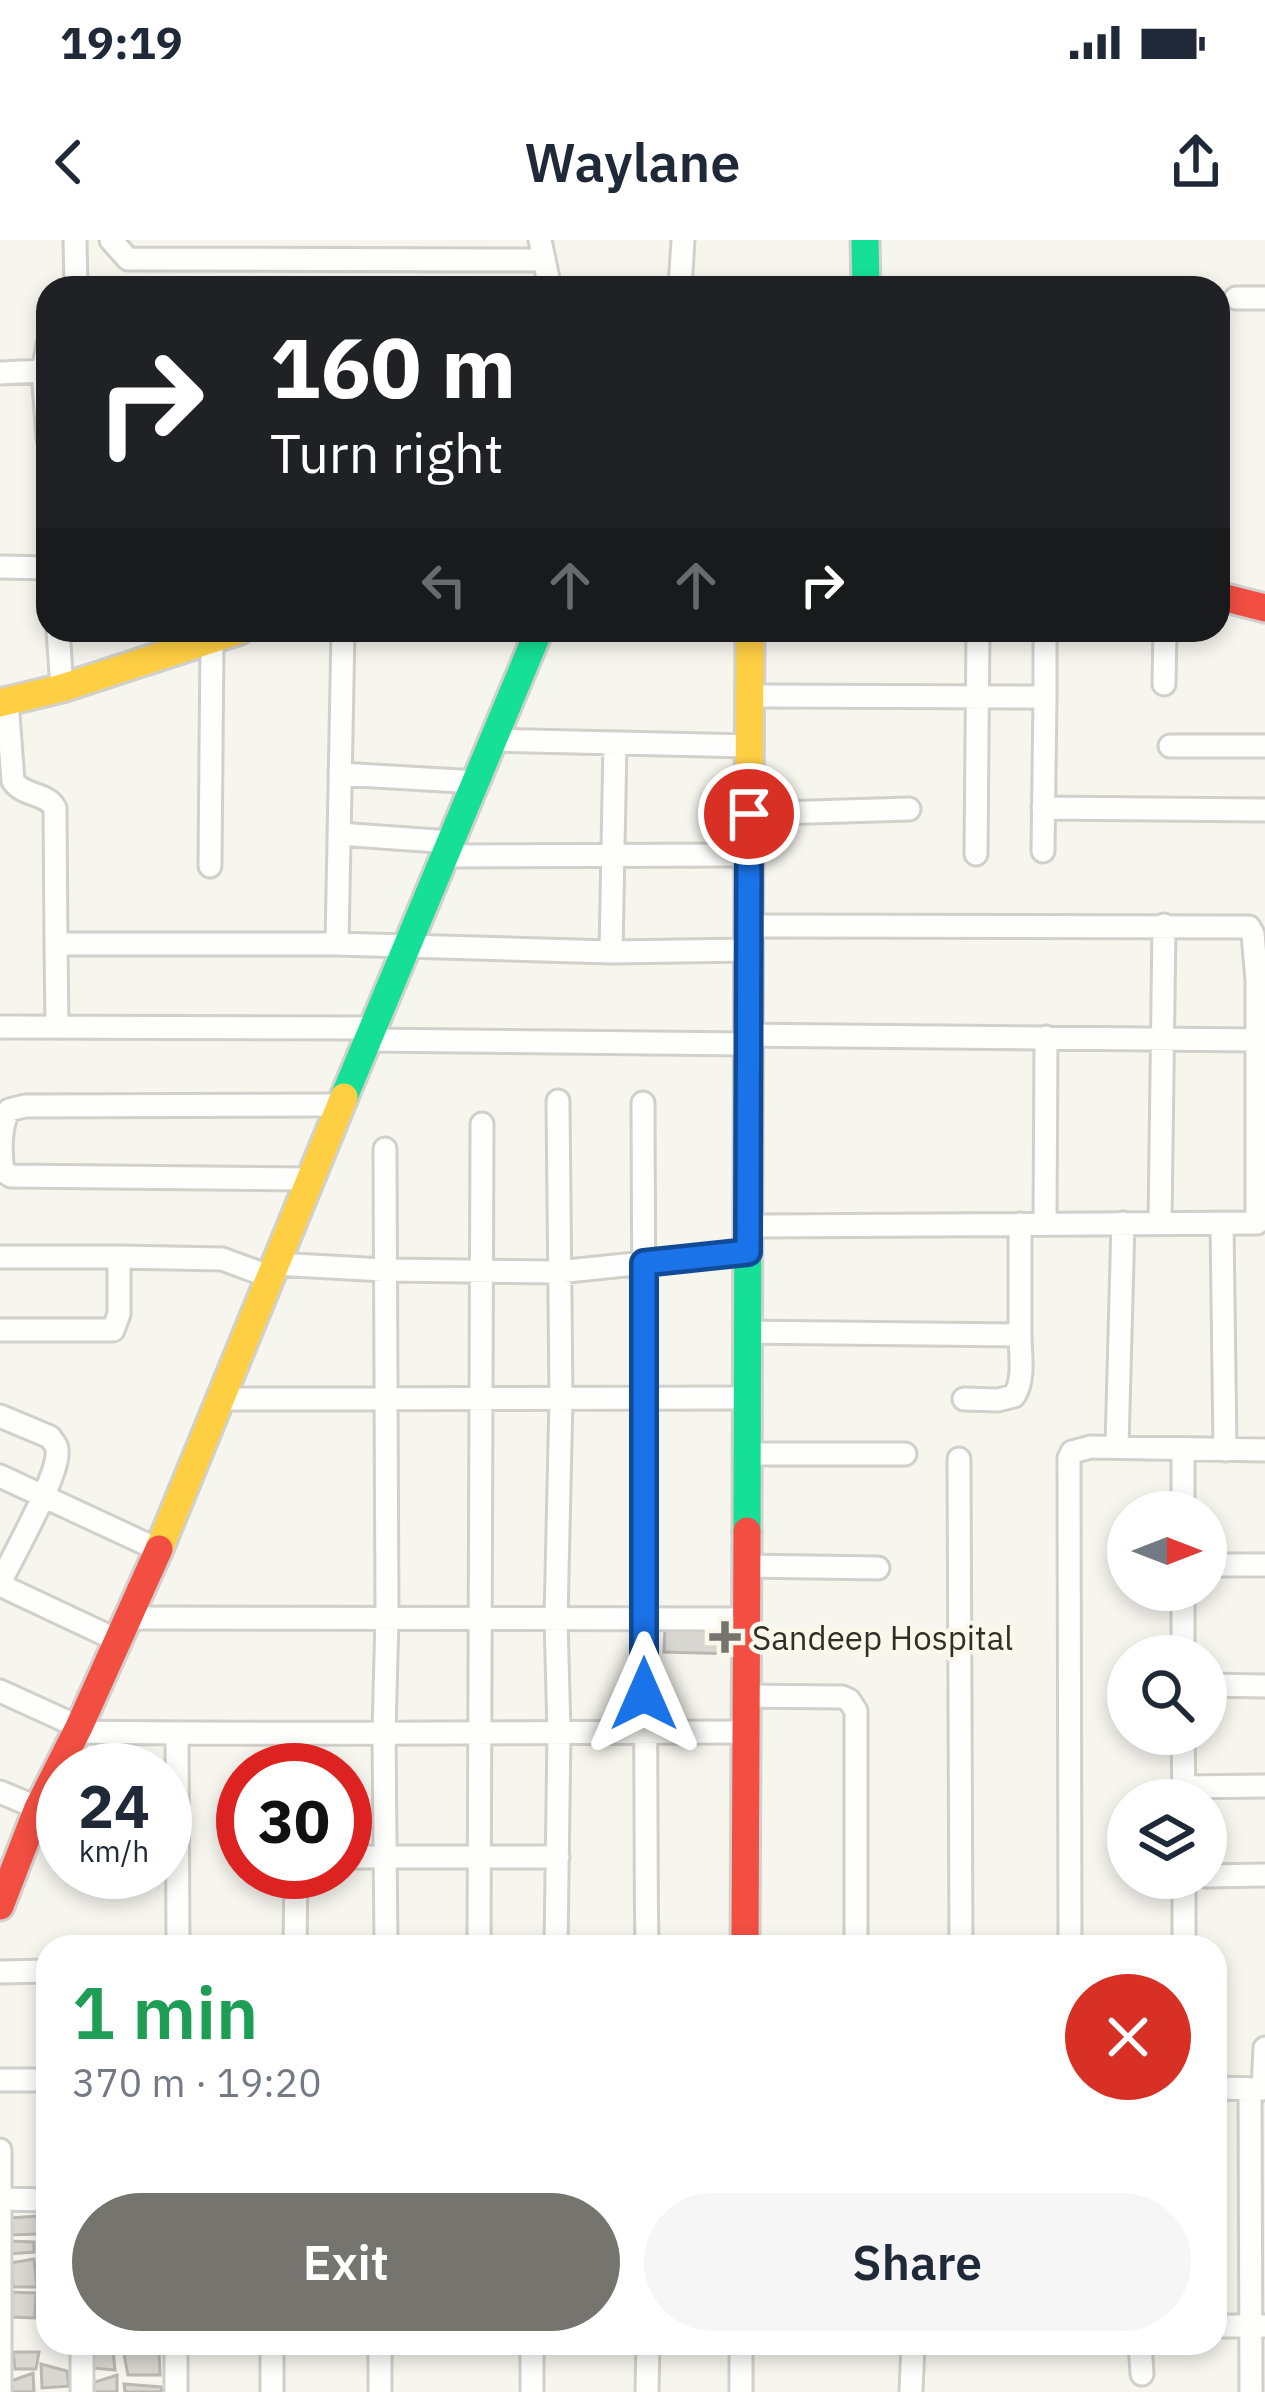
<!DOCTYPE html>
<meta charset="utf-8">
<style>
:root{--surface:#fff;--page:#f6f6f7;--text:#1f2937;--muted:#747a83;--accent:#75746e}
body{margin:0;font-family:"IBM Plex Sans",sans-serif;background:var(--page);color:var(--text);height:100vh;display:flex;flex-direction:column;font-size:45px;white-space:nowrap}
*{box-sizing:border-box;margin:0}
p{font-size:39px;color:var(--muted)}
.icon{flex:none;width:66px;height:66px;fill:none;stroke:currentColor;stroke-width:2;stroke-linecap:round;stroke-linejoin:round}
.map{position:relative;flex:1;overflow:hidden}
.details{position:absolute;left:36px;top:1695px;width:1191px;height:420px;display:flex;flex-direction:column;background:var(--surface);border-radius:36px;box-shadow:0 6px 18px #0003}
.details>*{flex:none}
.hud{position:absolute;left:36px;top:36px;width:1194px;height:366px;border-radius:36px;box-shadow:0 6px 18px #0003;background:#202124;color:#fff;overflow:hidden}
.needle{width:78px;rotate:90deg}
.controls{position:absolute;left:1107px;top:1251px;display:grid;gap:24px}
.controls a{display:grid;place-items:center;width:120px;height:120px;border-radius:50%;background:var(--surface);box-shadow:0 6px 18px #0003;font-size:60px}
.speed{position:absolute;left:36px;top:1503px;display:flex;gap:24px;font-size:60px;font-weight:700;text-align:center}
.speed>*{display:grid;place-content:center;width:156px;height:156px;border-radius:50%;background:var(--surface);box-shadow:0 6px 18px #0003;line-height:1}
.speed small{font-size:30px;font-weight:400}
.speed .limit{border:18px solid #d22;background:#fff;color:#111}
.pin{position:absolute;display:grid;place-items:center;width:102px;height:102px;color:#fff;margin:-51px;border:6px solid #fff;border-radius:50%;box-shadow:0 3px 12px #0007}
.me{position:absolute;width:132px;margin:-66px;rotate:0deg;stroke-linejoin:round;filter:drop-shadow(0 0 9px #0008)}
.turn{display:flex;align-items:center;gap:42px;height:252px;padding:0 36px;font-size:54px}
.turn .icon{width:156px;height:156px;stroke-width:2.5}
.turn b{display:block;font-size:84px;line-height:102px}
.lanes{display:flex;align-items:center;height:114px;padding:0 36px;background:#0003;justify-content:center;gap:60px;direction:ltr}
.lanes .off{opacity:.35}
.round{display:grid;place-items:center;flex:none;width:126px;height:126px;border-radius:63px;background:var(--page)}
.headline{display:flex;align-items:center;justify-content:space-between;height:204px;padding:0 36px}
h1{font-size:72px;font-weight:600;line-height:90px;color:#1e9e55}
.primary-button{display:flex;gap:24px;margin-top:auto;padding:24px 36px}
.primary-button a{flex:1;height:138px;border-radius:72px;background:var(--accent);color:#fff;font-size:48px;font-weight:600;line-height:138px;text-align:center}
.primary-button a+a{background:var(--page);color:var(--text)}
.status{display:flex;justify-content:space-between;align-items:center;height:84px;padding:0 60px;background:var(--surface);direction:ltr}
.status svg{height:33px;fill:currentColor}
header{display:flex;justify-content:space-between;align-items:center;height:156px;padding:0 36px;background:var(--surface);font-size:54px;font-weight:600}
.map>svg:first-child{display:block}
.building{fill:#d8d7d1;stroke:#b9b8b3;stroke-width:3}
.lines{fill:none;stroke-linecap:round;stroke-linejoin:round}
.street-casing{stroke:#d1d0cb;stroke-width:27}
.fast-casing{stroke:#d1d0cb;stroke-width:33}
.slow-casing{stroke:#d1d0cb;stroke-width:33}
.jam-casing{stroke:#d1d0cb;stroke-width:33}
.street{stroke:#fefefc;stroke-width:21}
.fast{stroke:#16e098;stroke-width:27}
.slow{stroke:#ffcf43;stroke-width:27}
.jam{stroke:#f24e42;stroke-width:27}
.route-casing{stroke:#114b97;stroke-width:30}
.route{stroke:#1a73e8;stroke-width:21}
.poi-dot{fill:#75746e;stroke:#faf8eb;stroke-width:4.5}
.labels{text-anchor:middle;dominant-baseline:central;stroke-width:9;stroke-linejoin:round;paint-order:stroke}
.poi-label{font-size:33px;fill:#2f2e29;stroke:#faf8eb;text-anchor:start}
</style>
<div class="status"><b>19:19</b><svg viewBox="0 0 49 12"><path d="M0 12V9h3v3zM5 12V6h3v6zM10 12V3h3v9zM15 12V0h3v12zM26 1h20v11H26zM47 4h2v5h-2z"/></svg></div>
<header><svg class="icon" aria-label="back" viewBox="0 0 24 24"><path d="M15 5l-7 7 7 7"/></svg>Waylane<svg class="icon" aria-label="share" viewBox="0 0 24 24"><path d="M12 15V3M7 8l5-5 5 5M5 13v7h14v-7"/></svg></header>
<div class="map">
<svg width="1265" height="2152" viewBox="0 0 1265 2152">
<rect width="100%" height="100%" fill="#f6f5ee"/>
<path class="building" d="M665,1386l70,3 -1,25 -70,-2z
M38,1976v18l-28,1v-17z
M7,2001l27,1v10l-25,2z
M34,2019l3,28h-24l-3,-24z
M11,2052l25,1 -1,25 -24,-1z
M122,2104l37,6 1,25h-32z
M94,2110h19l2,20 -22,-2z
M13,2112h26l-3,17h-21z
M41,2124l26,7 2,15 -27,2z
M33,2133l1,19h-22l-1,-11z
M117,2135v17h-24l-1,-9z
M124,2144l37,3 1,5h-37z"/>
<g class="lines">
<g class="street-casing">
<path id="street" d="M75,0l1,48
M111,0l17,19 416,1
M540,0l10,48
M680,48l3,-48
M1236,58h29
M48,105l-5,26 5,67
M0,133l43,-2
M0,327l48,1
M58,390l4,58
M1164,444l1,-54
M750,456l295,1v-67
M7,461l6,80c11,16 33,11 42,27l1,136
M491,500l259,6
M1170,506h95
M340,534l137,8
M1043,568l222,2
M749,574l160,-5
M339,594l112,8
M1043,611l2,-154
M976,614l2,-224
M445,616l304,-1
M210,626l2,-227
M337,704l6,-314
M611,712l138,-2
M0,787l372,1
M57,787l-1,-83h281l274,8 4,-209
M749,795l508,5
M367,800l382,4
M643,863c1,282 0,563 4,844
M385,909l2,469 -3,114 2,215
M311,939l-300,-3 -8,-5c-3,-19 -3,-46 6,-61l16,-4 315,-1
M1160,983l4,-298
M1222,983l3,227
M1045,984l1,-187
M749,986l508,-3v-242l-4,-47 -4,-7 -500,-1
M0,1017h119
M276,1024l108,6 174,2 191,-20
M0,1090h113l6,-16v-57l103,2 49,18
M749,1092l271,3v-111
M221,1159l527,-1
M964,1159l34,1 16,-4c11,-17 6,-41 6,-61
M0,1176l50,21c5,8 8,8 7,18 -1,25 -44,101 -57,128
M1117,1206l6,-223
M1183,1210v62
M748,1214h157
M959,1219l2,488
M0,1236l159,74
M1206,1325h59
M748,1326l130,2
M0,1345l119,56
M1183,1350v66
M129,1378l619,1
M1206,1445l59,1
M0,1451l79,36
M747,1456l95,1 7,3 7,11v236
M77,1492c223,3 446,0 670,0
M177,1494l1,213
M1183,1494l1,65
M295,1495v35
M1184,1547l81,-1
M0,1552l38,16
M345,1617h213
M1206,1636l59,-1
M1184,1638v69
M295,1707l1,-75
M479,1707l3,-823
M556,1707l3,-215 -3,-113 5,-221 -3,-297
M1070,1707l-1,-489 3,-6 19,-5 174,3
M0,1732l48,-1
M0,1840h48
M1215,1848l47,1
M1250,1849l1,303
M1263,1849l2,-41
M0,1910v242
M0,1959l48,1
M1215,2086h49
M82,2103v49
M1140,2103l2,31
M176,2152v-49
M272,2152v-49
M380,2152v-49
M532,2152v-49
M647,2152l1,-49
M741,2152v-49
M911,2152l2,-49"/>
</g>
<g class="fast-casing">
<path id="fast" d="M865,0l1,48
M344,857l195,-467
M747,1291l2,-724"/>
</g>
<g class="slow-casing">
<path id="slow" d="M0,463l62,-15 178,-58
M749,567l1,-177
M159,1309l185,-452"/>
</g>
<g class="jam-casing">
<path id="jam" d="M1218,356l47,12
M0,1666l38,-98 41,-81 80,-178
M745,1707l2,-416"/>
</g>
<use href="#street" class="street"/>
<use href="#fast" class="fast"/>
<use href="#slow" class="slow"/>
<use href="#jam" class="jam"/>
</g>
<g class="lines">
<g class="route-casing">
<path id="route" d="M644,1454v-431l104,-11 1,-438"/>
</g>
<use href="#route" class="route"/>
</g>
<path class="poi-dot" d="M719 1379h12v12h12v12h-12v12h-12v-12h-12v-12h12z"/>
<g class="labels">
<g class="poi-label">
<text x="752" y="1397">Sandeep Hospital</text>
</g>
</g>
</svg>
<div class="controls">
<a><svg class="needle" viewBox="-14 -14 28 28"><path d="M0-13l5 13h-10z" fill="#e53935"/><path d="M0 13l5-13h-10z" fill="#747a83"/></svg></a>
<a><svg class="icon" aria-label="search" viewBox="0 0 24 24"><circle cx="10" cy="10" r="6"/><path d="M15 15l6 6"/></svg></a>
<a><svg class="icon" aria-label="layers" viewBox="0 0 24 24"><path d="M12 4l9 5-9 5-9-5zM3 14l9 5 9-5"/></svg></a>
</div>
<div class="speed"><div>24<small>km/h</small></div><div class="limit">30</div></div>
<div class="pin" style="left:749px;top:574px;background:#d93025"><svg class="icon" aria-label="arrive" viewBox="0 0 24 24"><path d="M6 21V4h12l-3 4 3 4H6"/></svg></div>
<svg class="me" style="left:644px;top:1454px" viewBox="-20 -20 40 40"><path d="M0-17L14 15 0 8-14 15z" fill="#1a73e8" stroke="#fff" stroke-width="4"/></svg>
<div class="hud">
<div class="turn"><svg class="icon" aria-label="right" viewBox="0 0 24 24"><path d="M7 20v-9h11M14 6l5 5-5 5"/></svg><div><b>160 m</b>Turn right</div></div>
<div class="lanes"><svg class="icon off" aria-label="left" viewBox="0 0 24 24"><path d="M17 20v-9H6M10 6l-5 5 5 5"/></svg><svg class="icon off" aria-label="ahead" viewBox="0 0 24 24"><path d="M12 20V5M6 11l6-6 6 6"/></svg><svg class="icon off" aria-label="ahead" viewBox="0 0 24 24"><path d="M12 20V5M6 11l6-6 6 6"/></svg><svg class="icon" aria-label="right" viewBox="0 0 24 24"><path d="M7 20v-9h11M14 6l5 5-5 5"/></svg></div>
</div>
<section class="details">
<div class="headline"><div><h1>1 min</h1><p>370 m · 19:20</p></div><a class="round" style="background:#d93025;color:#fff"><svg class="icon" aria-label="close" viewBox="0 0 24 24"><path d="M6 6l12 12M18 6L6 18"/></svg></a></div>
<div class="primary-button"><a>Exit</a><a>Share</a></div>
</section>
</div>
